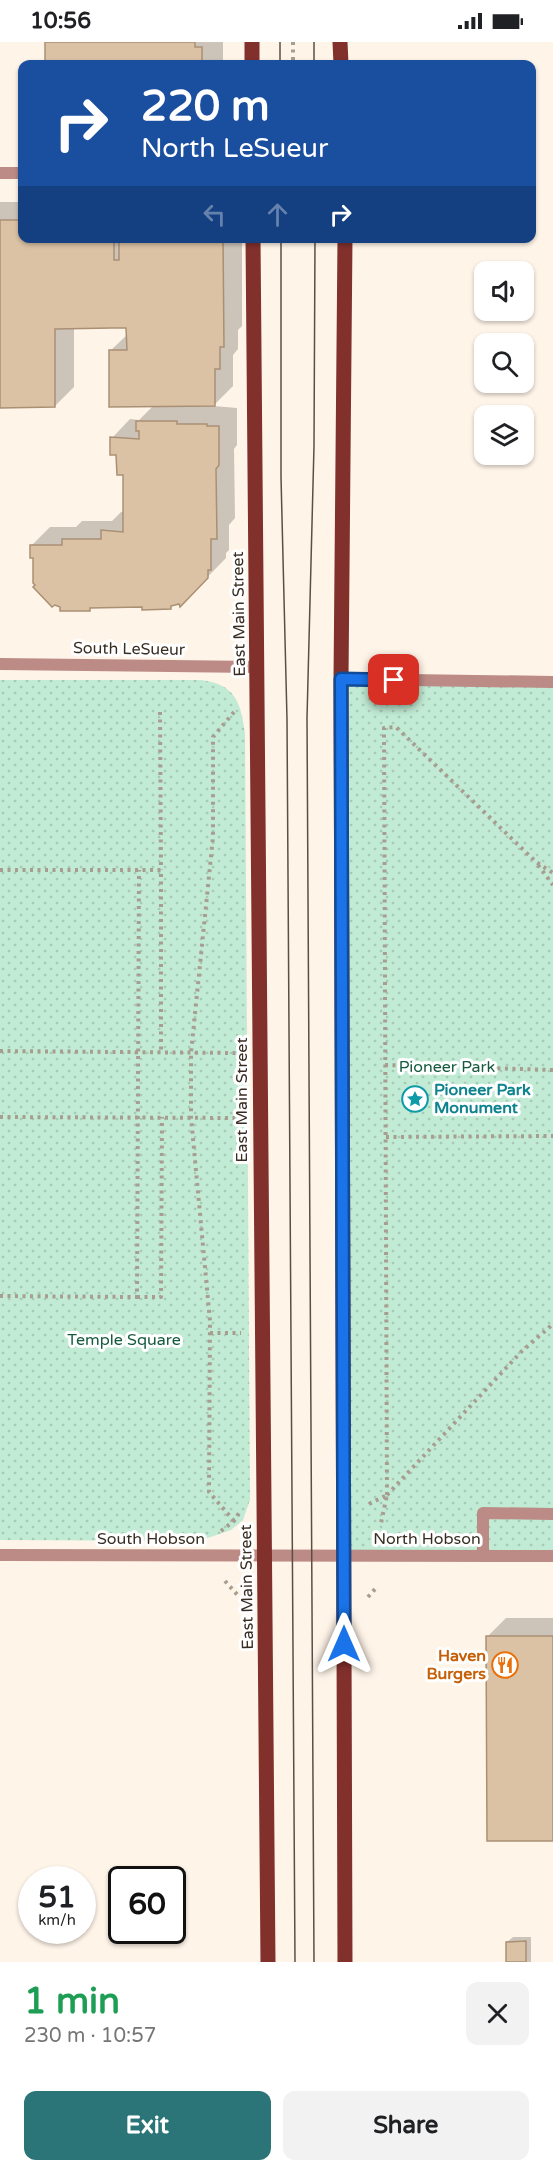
<!DOCTYPE html>
<meta charset="utf-8">
<style>
:root{--surface:#fff;--page:#f2f2f2;--text:#202124;--muted:#757577;--accent:#2b7579}
body{margin:0;font-family:"Varela Round",sans-serif;background:var(--page);color:var(--text);height:100vh;display:flex;flex-direction:column;font-size:22px;white-space:nowrap}
*{box-sizing:border-box;margin:0}
p{font-size:20px;color:var(--muted)}
.icon{flex:none;width:33px;height:33px;fill:none;stroke:currentColor;stroke-width:2;stroke-linecap:round;stroke-linejoin:round}
.map{position:relative;height:1920px;overflow:hidden}
.panel{display:flex;flex-direction:column;background:var(--surface);flex:1}
.panel>*{flex:none}
.hud{position:absolute;left:18px;top:18px;width:518px;height:183px;border-radius:12px;box-shadow:0 2px 4px #0004;background:#1a4fa0;color:#fff;overflow:hidden}
.tools{position:absolute;left:474px;top:219px;display:grid;gap:12px}
.tools a{display:grid;place-items:center;width:60px;height:60px;border-radius:12px;background:var(--surface);box-shadow:0 2px 4px #0004;font-size:30px}
.speed{position:absolute;left:18px;top:1824px;display:flex;gap:12px;font-size:30px;font-weight:700;text-align:center}
.speed>*{display:grid;place-content:center;width:78px;height:78px;border-radius:50%;background:var(--surface);box-shadow:0 2px 4px #0004;line-height:1}
.speed small{font-size:15px;font-weight:400}
.speed .limit{border:3px solid #111;border-radius:9px;background:#fff;color:#111}
.pin{position:absolute;display:grid;place-items:center;width:51px;height:51px;color:#fff;margin:-26px;border-radius:12px;box-shadow:0 3px 9px #0006}
.me{position:absolute;width:66px;margin:-33px;rotate:0deg;stroke-linejoin:round;filter:drop-shadow(0 0 4px #0008)}
.turn{display:flex;align-items:center;gap:21px;height:126px;padding:0 24px;font-size:27px}
.turn .icon{width:78px;height:78px;stroke-width:2.5}
.turn b{display:block;font-size:42px;line-height:51px}
.lanes{display:flex;align-items:center;height:57px;padding:0 24px;background:#0003;justify-content:center;gap:30px;direction:ltr}
.lanes .off{opacity:.35}
.round{display:grid;place-items:center;flex:none;width:63px;height:63px;border-radius:12px;background:var(--page)}
.overview{display:flex;align-items:center;justify-content:space-between;height:102px;padding:0 24px}
h1{font-size:36px;font-weight:700;line-height:45px;color:#1e9e55}
.action{display:flex;gap:12px;margin-top:auto;padding:12px 24px}
.action a{flex:1;height:69px;border-radius:12px;background:var(--accent);color:#fff;font-size:24px;font-weight:700;line-height:69px;text-align:center}
.action a+a{background:var(--page);color:var(--text)}
.status{display:flex;justify-content:space-between;align-items:center;height:42px;padding:0 30px;background:var(--surface);direction:ltr}
.status svg{height:16px;fill:currentColor}
.map>svg:first-child{display:block}
.green{fill:url(#green-dots)}
.shadow{fill:#0003}
.building{fill:#dcc2a4;stroke:#a99074;stroke-width:1.5}
.lines{fill:none;stroke-linecap:round;stroke-linejoin:round}
.path{stroke:#a89d91;stroke-width:4;stroke-dasharray:3 4.5;stroke-linecap:butt}
.lane{stroke:#bc8b86;stroke-width:12}
.street{stroke:#bc8b86;stroke-width:12}
.primary{stroke:#81302c;stroke-width:15}
.tram{stroke:#5a4f44;stroke-width:1.5}
.route-casing{stroke:#114b97;stroke-width:15}
.route{stroke:#1a73e8;stroke-width:10}
.labels{text-anchor:middle;dominant-baseline:central;stroke-width:6;stroke-linejoin:round;paint-order:stroke}
.street-label{font-size:16px;fill:#382d22;stroke:#fff}
.park-label{font-size:16px;fill:#155a3e;stroke:#fff}
.culture-label{font-size:16px;font-weight:bold;fill:#0d838f;stroke:#fff;text-anchor:start}
.food-label{font-size:16px;font-weight:bold;fill:#c56008;stroke:#fff;text-anchor:end}
</style>
<div class="status"><b>10:56</b><svg viewBox="0 0 49 12"><path d="M0 12V9h3v3zM5 12V6h3v6zM10 12V3h3v9zM15 12V0h3v12zM26 1h20v11H26zM47 4h2v5h-2z"/></svg></div>
<div class="map">
<svg width="553" height="1920" viewBox="0 0 553 1920">
<defs>
<pattern id="green-dots" width="8" height="8" patternUnits="userSpaceOnUse" patternTransform="scale(1.5)"><rect width="8" height="8" fill="#c1ebd4"/><path d="M2 2h.1M6 6h.1" fill="none" stroke="#a7cab6" stroke-width="1.8" stroke-linecap="round"/></pattern>
</defs>
<rect width="100%" height="100%" fill="#fff4e8"/>
<path class="green" d="M341,637l212,3v874h-210z
M0,638h201c34,4 40,22 44,54l5,766 -7,20 -12,10 -32,11 -199,-1z"/>
<path class="shadow" d="M46,0h177v22h-177z
M0,160h22v36h220v88l-4,4v19l-5,6v31l-20,20 24,2v37l-3,4 1,69 -6,7v25l-3,3v5l-45,46h-7l-4,4 -27,-3 -50,1 -3,3 -29,-3 -24,-21 -6,-39 19,-19h26l6,-6h30l9,-9h4v-38l-13,-36 18,-19 9,1 15,-15 -44,-54 18,-17v-8l-54,1v60l-19,19h-55z
M506,1576h47v222l-66,-203z
M513,1895h18v25h-24v-20z"/>
<path class="building" d="M45,0h150v5h7v17h-157z
M0,178h22v18h92v22h5v-22h104l1,109h-4v22h-5v37l-106,1v-57h18l-1,-22h-14l-57,1v78l-55,1z
M136,379h41v3h30v2h12v39l-3,4 1,70h-6v31h-3v8l-28,29 -1,-3 -8,2v3l-29,1v-3l-52,1v3h-30v-4l-5,-2 -3,2 -19,-20 2,-2 -2,-2v-25h-3v-13h32v-6h39v-9l22,2v-57h-6l-1,-20h-6v-18l29,2v-8h-3z
M486,1594h67v205h-66z
M526,1899v21h-20v-20z"/>
<g class="lines">
<path class="path" d="M293,0v22
M160,670l1,158
M234,670l-21,25v100l-22,216v64l19,204 -1,171 25,29
M538,823l15,20
M0,828h161v182
M0,1009l238,2
M385,1023l168,5
M0,1075l239,1
M386,1095l167,-1
M0,1254l137,1 2,-427
M137,1255h24l1,-180
M210,1291h31
M387,1453l-3,-767 12,-1 140,135 17,11
M387,1453l135,-144 31,-27
M369,1462l18,-9 -6,28
M221,1489l13,-10 7,-11
M225,1539l17,19
M368,1555l7,-8"/>
<path class="lane" d="M483,1514v-43l70,1"/>
<path class="street" d="M0,131h22
M0,622l258,3
M341,637l212,3
M0,1513l553,1"/>
<path class="primary" d="M340,0l1,22
M252,22v-22
M253,196l15,1724
M345,196l-4,441 4,1283"/>
<path class="tram" d="M280,0v22
M314,0v22
M281,196v239l6,242 8,1243
M314,1920l-7,-1244 7,-272 1,-208"/>
</g>
<g class="lines">
<g class="route-casing">
<path id="route" d="M344,1602l-3,-965 53,1"/>
</g>
<use href="#route" class="route"/>
</g>
<defs>
<g id="sight-ring" transform="scale(1.35)"><circle r="9.5" fill="#fff" stroke="#0f9aa8" stroke-width="1.5"/><path d="M0-6L1.8-2.2L6-1.7L2.9 1.2L3.7 5.4L0 3.3L-3.7 5.4L-2.9 1.2L-6-1.7L-1.8-2.2Z" fill="#0f9aa8"/></g>
<g id="restaurant-ring" transform="scale(1.35)"><circle r="9.5" fill="#fff" stroke="#e8710a" stroke-width="1.5"/><path d="M-5-6h1v4h1v-4h1v4h1v-4h1v5L-1.5 .5V6h-2V.5L-5-1ZM5-6V6H3V1.5H1.5Q1.5-4 5-6Z" fill="#e8710a"/></g>
</defs>
<g fill-rule="evenodd">
<use href="#sight-ring" x="415" y="1057"/>
<use href="#restaurant-ring" x="505" y="1623"/>
</g>
<g class="labels">
<g class="street-label">
<text transform="translate(239 572) rotate(-91)">East Main Street</text>
<text transform="translate(129 607) rotate(1)">South LeSueur</text>
<text transform="translate(242 1058) rotate(-90)">East Main Street</text>
<text x="151" y="1497">South Hobson</text>
<text x="427" y="1497">North Hobson</text>
<text transform="translate(247 1545) rotate(-91)">East Main Street</text>
</g>
<g class="park-label">
<text x="447" y="1025">Pioneer Park</text>
<text x="124" y="1298">Temple Square</text>
</g>
<g class="culture-label">
<text x="434" y="1048">Pioneer Park<tspan x="434" dy="18">Monument</tspan></text>
</g>
<g class="food-label">
<text x="486" y="1614">Haven<tspan x="486" dy="18">Burgers</tspan></text>
</g>
</g>
</svg>
<div class="tools">
<a><svg class="icon" aria-label="sound" viewBox="0 0 24 24"><path d="M4 9h4l5-4v14l-5-4H4zM17 9q2 3 0 6"/></svg></a>
<a><svg class="icon" aria-label="search" viewBox="0 0 24 24"><circle cx="10" cy="10" r="6"/><path d="M15 15l6 6"/></svg></a>
<a><svg class="icon" aria-label="layers" viewBox="0 0 24 24"><path d="M12 4l9 5-9 5-9-5zM3 14l9 5 9-5"/></svg></a>
</div>
<div class="speed"><div>51<small>km/h</small></div><div class="limit">60</div></div>
<div class="pin" style="left:394px;top:638px;background:#d93025"><svg class="icon" aria-label="arrive" viewBox="0 0 24 24"><path d="M6 21V4h12l-3 4 3 4H6"/></svg></div>
<svg class="me" style="left:344px;top:1602px" viewBox="-20 -20 40 40"><path d="M0-17L14 15 0 8-14 15z" fill="#1a73e8" stroke="#fff" stroke-width="4"/></svg>
<div class="hud">
<div class="turn"><svg class="icon" aria-label="right" viewBox="0 0 24 24"><path d="M7 20v-9h11M14 6l5 5-5 5"/></svg><div><b>220 m</b>North LeSueur</div></div>
<div class="lanes"><svg class="icon off" aria-label="left" viewBox="0 0 24 24"><path d="M17 20v-9H6M10 6l-5 5 5 5"/></svg><svg class="icon off" aria-label="ahead" viewBox="0 0 24 24"><path d="M12 20V5M6 11l6-6 6 6"/></svg><svg class="icon" aria-label="right" viewBox="0 0 24 24"><path d="M7 20v-9h11M14 6l5 5-5 5"/></svg></div>
</div>
</div>
<section class="panel">
<div class="overview"><div><h1>1 min</h1><p>230 m · 10:57</p></div><a class="round"><svg class="icon" aria-label="close" viewBox="0 0 24 24"><path d="M6 6l12 12M18 6L6 18"/></svg></a></div>
<div class="action"><a>Exit</a><a>Share</a></div>
</section>
